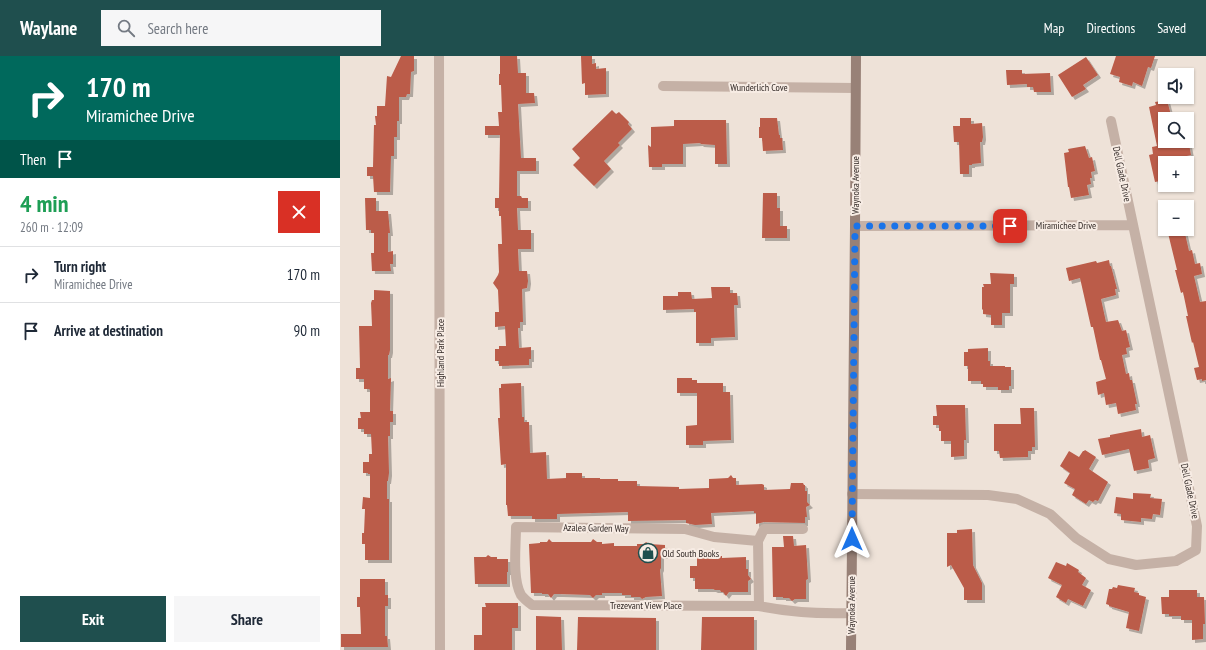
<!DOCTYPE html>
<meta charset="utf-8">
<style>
:root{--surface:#fff;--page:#f6f6f7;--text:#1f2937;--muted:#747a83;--line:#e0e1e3;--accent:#1f4f4e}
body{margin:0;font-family:"PT Sans Narrow",sans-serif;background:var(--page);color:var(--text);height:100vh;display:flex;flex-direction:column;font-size:15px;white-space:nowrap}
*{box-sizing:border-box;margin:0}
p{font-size:13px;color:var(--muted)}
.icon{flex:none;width:22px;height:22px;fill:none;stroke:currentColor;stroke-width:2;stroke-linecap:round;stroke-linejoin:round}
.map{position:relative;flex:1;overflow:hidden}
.panel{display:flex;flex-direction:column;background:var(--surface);width:340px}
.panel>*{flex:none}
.guide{background:#00695c;color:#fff;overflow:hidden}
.buttons{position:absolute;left:818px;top:12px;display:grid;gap:8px}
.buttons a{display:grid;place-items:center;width:36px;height:36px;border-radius:0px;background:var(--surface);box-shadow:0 1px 3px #0004;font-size:20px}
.pin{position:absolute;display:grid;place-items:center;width:34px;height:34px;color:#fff;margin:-17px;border-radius:8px;box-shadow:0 2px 6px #0006}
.me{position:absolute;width:44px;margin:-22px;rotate:0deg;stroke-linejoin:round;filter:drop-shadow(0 0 3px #0008)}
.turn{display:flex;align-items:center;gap:14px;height:84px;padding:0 20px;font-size:18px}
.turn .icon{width:52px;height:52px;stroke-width:2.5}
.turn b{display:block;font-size:28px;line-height:34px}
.then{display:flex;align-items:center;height:38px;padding:0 20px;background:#0003;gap:8px;font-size:15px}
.round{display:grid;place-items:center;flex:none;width:42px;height:42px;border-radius:0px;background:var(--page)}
.head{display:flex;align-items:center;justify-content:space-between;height:68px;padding:0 20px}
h1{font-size:24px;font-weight:600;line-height:30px;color:#1e9e55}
.button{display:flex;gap:8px;margin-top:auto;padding:8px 20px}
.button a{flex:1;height:46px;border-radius:0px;background:var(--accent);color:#fff;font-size:16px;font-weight:600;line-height:46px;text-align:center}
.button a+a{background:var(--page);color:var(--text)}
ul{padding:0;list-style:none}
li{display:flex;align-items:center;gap:12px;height:56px;padding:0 20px;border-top:1px solid var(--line)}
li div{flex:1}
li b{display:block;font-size:15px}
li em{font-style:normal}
header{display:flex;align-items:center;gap:24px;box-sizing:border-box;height:56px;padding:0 20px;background:var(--accent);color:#fff}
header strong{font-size:19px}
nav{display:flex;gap:22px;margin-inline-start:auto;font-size:14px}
.search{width:280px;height:36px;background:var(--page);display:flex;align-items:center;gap:10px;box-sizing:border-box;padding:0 14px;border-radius:0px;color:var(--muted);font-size:15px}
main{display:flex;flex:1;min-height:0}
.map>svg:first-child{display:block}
.building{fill:#bb5b49;filter:url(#shadow)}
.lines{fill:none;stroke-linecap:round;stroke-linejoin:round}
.street{stroke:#c5b1a6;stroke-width:10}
.secondary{stroke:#988177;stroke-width:10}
.route{stroke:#1a73e8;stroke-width:7;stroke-dasharray:0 12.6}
.labels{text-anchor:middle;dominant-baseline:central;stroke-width:4;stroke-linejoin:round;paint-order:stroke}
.street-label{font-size:10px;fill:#322926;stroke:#f7ece4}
.poi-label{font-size:10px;fill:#322926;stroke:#f7ece4;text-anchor:start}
</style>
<header>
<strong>Waylane</strong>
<div class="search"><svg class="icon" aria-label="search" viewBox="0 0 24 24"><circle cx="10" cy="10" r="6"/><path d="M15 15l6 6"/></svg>Search here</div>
<nav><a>Map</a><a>Directions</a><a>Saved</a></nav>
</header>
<main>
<section class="panel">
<div class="guide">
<div class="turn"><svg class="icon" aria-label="right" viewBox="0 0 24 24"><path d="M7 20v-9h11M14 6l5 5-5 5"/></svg><div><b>170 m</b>Miramichee Drive</div></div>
<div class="then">Then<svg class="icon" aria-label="arrive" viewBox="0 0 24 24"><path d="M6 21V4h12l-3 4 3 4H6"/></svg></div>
</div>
<div class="head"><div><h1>4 min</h1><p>260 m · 12:09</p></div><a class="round" style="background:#d93025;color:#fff"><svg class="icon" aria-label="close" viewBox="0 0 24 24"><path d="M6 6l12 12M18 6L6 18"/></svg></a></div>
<ul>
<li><svg class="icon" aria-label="right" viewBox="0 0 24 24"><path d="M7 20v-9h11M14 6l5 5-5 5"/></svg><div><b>Turn right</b><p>Miramichee Drive</p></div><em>170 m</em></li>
<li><svg class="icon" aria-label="arrive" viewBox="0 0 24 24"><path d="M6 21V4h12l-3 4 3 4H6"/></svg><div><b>Arrive at destination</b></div><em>90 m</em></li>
</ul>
<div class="button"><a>Exit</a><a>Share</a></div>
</section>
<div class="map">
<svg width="866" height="594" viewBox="0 0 866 594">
<defs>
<filter id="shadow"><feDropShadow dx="3" dy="3" stdDeviation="0" flood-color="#0004"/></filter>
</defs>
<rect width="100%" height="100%" fill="#eee2d8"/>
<path class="building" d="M61,0h13v15l-3,1 -1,22h-3l-1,3h-7v24h-2v16h-3v19h-3l-1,36h-16l-1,-16h-6v-9h6l1,-42h2l-1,-9h2v-10h8l2,-30 4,1z
M160,0h17l1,17h8v20h8l1,10 -17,1 3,54h15v13h-19v25h4l1,2h6v10h-11l1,22h13v19h-13l1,22h8l1,10 -1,7 -5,1 1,33h-3v6h-2l1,20 12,-1v12h-2v6l-30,1v-5h-4v-12h4v-3h7l-1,-20 -10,1v-15h4l-1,-22 -5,-7 5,-8 1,-3 -1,-28h4l-1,-28h-2v-8h-4v-10h4l1,-63h-15v-9h14l-1,-14h4l-1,-27h-2v-11h1z
M241,0h11v8l4,-1v6l10,-1v26l-21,1v-12l-3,1z
M776,0h39l-4,12 -3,-1 -6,19 -9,-4 -1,4 -13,-4 1,-5 -10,-3z
M746,1l12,18 -15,10 3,4 -14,8 -14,-22z
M666,14h16v4l28,-1 1,19h-17l-1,-5h-6v-3l-20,1z
M827,44l5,19h-7v25l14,-3h8l1,-2 3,16 -17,4 1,4h-10v17l-10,2 -6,-27 4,-1 -1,-7 5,-1 -8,-39 7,-2 -1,-3z
M272,54l4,4 3,-2 10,10 -1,2 4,5 -14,14 2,2 -16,16 7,8 -17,17 -21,-21 7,-7 -8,-9z
M420,62h17l2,17h1v3h2l1,12 -20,1 -1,-13h-3v-11h1z
M620,62h11v6l11,-1 1,14 -1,5h-2l1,21 -9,1v1h-3v9h-9l-1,-32h-5l-1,-16h7z
M334,64h52l1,44h-12v-19l-14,-1 -1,-1 -17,1v20h-21v3h-13l-1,-22 3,2v-20l23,-1z
M745,90l4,12 3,-1 3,14 -4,1 1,6h-2l1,6 -4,1 2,10 -18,3 -2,-11h-1l-4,-34 5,-1 -1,-3z
M423,137h14v15h3v18h7v12h-25z
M25,142h11v13h12l2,22h-2v19l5,-1v13h-3l1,7h-19l-1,-18h3v-20h-3v-3h-5z
M827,173h17l5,22 3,-1 3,14 5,-1 2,11 -8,2 6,26 6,-1v79l-4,1v-2l-5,1 -3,-12 5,-1 -6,-25 -1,1 -6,-27h2l-5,-24 -2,1 -6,-23h2z
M769,204l1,6h1l6,23h-2l1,6 -15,4 5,23 12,-2 4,11 4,-1 4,17 -4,1 1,6 -5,1 4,19 3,-1 1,7h2l5,24h-2l1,6 -18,4 -2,-11 -10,2 -2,-12 -6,2 -2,-13 10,-3 -5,-19h-1l-7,-33h-2l-11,-49 -11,3 -3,-13 30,-7 1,2z
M650,217l24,1v10h-4v29h-8v12h-11v-10l-8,-1v-4l-1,-1v-22h2l-1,-3h8z
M371,231h19v6h7l1,12h-4l1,32 -24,1v5h-15v-31h-2v-3l-31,1v-14h15v-4h13l1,7 20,-1z
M34,234l16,1v59l-1,5h-1v24l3,-1 -1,33h3v11h-3v14h-2l1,37 -1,8h-1v18h2v61h-24v-16h-3v-11h2l1,-24h-3l1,-12 7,1v-24h-2v-1h-5v-11h6v-8h3l-1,-20h-7v-5h-6v-11h3l-1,-6h10v-22l-1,-1h-5v-10h-8v-11h4l-1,-42h13l-1,-23 1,-3h2z
M648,292v13h2v5h15v1h6v19h-2v4h-11v-3h-15v-3h-2v-3h-13v-15h-4v-14h4v-3z
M337,322h15v2h5v3h26v9h7l1,48 -28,1v4h-17v-19l11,-1v-32h-20z
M181,327l1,34h2v5h5l1,31 16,-1 1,27 19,-1v-5h16v5h18v1h18v2h19v5l42,1v2l30,-1v-9l19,-1 3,-3 2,3h3v7l26,-1 2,1v5l26,-1 1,-6h12l1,2h1v6h2v11l3,3 -4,2 1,10h-2v6l-41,-1 -8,2v-11h-2v-2l-43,2 1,11 -17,1 -9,-2v-3l-58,1v-9l-71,2v5h-25v-3h-24l-1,-11h-1v-41l-5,1 -3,-47h2l-1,-30h2v-4z
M596,349h29l1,35h-2v16l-13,1v-16h-10v-10h-2v-6h-6v-9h4z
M680,352h14l1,39h-3v4h-4v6l-28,1 -1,-7h-5v-27h27z
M801,373l1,8 8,-2 5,23 -7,2 1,8 -15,3 -5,-22 -27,6 -4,-16 12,-2v-2z
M745,394l11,7 -7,12 19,13 -10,19 -3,-1 -2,2 -4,-2 -3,4 -14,-9 3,-6 -11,-6 6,-10 -10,-7 9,-15 10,6 4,-6h1z
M793,437l18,1 -1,4 12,1 -2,16 -7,-1 -1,5 -11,-1v4l-20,-2v-6l-7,-1 2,-16 17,2z
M632,473l1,36 9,18v17h-18v-12l-13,-23 -4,2v-34h10v-3z
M443,480h10l1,10 12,-1 2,34 -2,1v19h-11l-3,2 -3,-3h-6v-1h-10l-1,-50h12z
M209,483l3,3h39l2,-3 4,3h5v2l12,-1v3h23v-2h7l2,-2 3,2 16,1v11h-4v12l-1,2 2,26 -16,1 -4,2 -2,-2h-9v-2h-9v-2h-20v2h-6l-3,3 -3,-3 -30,-1h-6l-3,4 -3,-4h-6v-1h-11l-2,-49 11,-1v-1h7z
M148,499l3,2h6v2h11v13h-1v12h-32l-1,-27h12z
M357,499h14v1h11v2l24,-1v12h2v6l3,4 -3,2v11h-19l-3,4 -3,-4h-2l-1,-2h-5l-2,-1h-18v-11h-5v-12h7z
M716,506l10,4 1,-3 12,7 -1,2 8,6 -4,7 9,5 -8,16 -15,-7 -2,4 -10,-6 6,-12 -14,-7z
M20,523h25v16h3v11h-3v30h2l1,11h-47v-13h20l-1,-27h-3v-10h3z
M778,529l17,3 -1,4 5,1v2l7,2 -7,34 -13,-3 3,-16 -20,-6v-1l-3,-1 3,-15h3l1,-2 4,1z
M829,534h28v7h7l1,27h-2v15l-11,1v-20h-11v-4h-12v-2h-7l-1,-17h8z
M145,547h33v25h-6v22h-38v-15h8v-28h4z
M196,560l25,1 1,33h-26z
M238,561l78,1v32h-79z
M362,561h52v33h-53z"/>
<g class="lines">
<path class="street" d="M99,0l1,594
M323,30l192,2
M515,170l278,-1
M512,438l136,1 29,4 33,15 26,24 33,21 27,6 40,-4 20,-11 1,-24 -86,-405
M418,485l1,65c30,6 61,8 92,7
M419,550l-227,-1c-4,-3 -8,-6 -11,-10 -9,-16 -5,-49 -5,-68l169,2 29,8 44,4 6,-12h39"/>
<path class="secondary" d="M511,594l4,-424 1,-170"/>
</g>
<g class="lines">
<path class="route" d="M512,483l3,-313h155"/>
</g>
<defs>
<g id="shop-ring" transform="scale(1)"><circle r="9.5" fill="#f7ece4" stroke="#1f4f4e" stroke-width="1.5"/><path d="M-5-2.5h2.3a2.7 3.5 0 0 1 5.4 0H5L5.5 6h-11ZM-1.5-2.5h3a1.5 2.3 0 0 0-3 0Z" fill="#1f4f4e"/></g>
</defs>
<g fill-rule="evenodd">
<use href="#shop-ring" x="308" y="497"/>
</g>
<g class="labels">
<g class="street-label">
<text x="419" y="31">Wunderlich Cove</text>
<text transform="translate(782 118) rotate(78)">Dell Glade Drive</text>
<text transform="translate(515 129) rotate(-90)">Waynoka Avenue</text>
<text x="726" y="169">Miramichee Drive</text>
<text transform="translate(100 297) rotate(-90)">Highland Park Place</text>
<text transform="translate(850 435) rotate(78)">Dell Glade Drive</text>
<text transform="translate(256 472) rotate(1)">Azalea Garden Way</text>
<text x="306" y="549">Trezevant View Place</text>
<text transform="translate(511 549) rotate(-90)">Waynoka Avenue</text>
</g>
<g class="poi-label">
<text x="322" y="497">Old South Books</text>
</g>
</g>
</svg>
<div class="buttons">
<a><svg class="icon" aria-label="sound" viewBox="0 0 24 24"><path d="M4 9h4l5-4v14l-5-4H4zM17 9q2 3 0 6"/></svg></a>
<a><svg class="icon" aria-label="search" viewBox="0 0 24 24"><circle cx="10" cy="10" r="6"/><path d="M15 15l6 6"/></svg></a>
<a>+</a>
<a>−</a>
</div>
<div class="pin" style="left:670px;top:170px;background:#d93025"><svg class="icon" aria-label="arrive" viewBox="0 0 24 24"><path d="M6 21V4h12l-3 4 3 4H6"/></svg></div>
<svg class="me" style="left:512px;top:483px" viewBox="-20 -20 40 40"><path d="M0-17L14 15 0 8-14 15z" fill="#1a73e8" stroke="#fff" stroke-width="4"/></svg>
</div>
</main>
